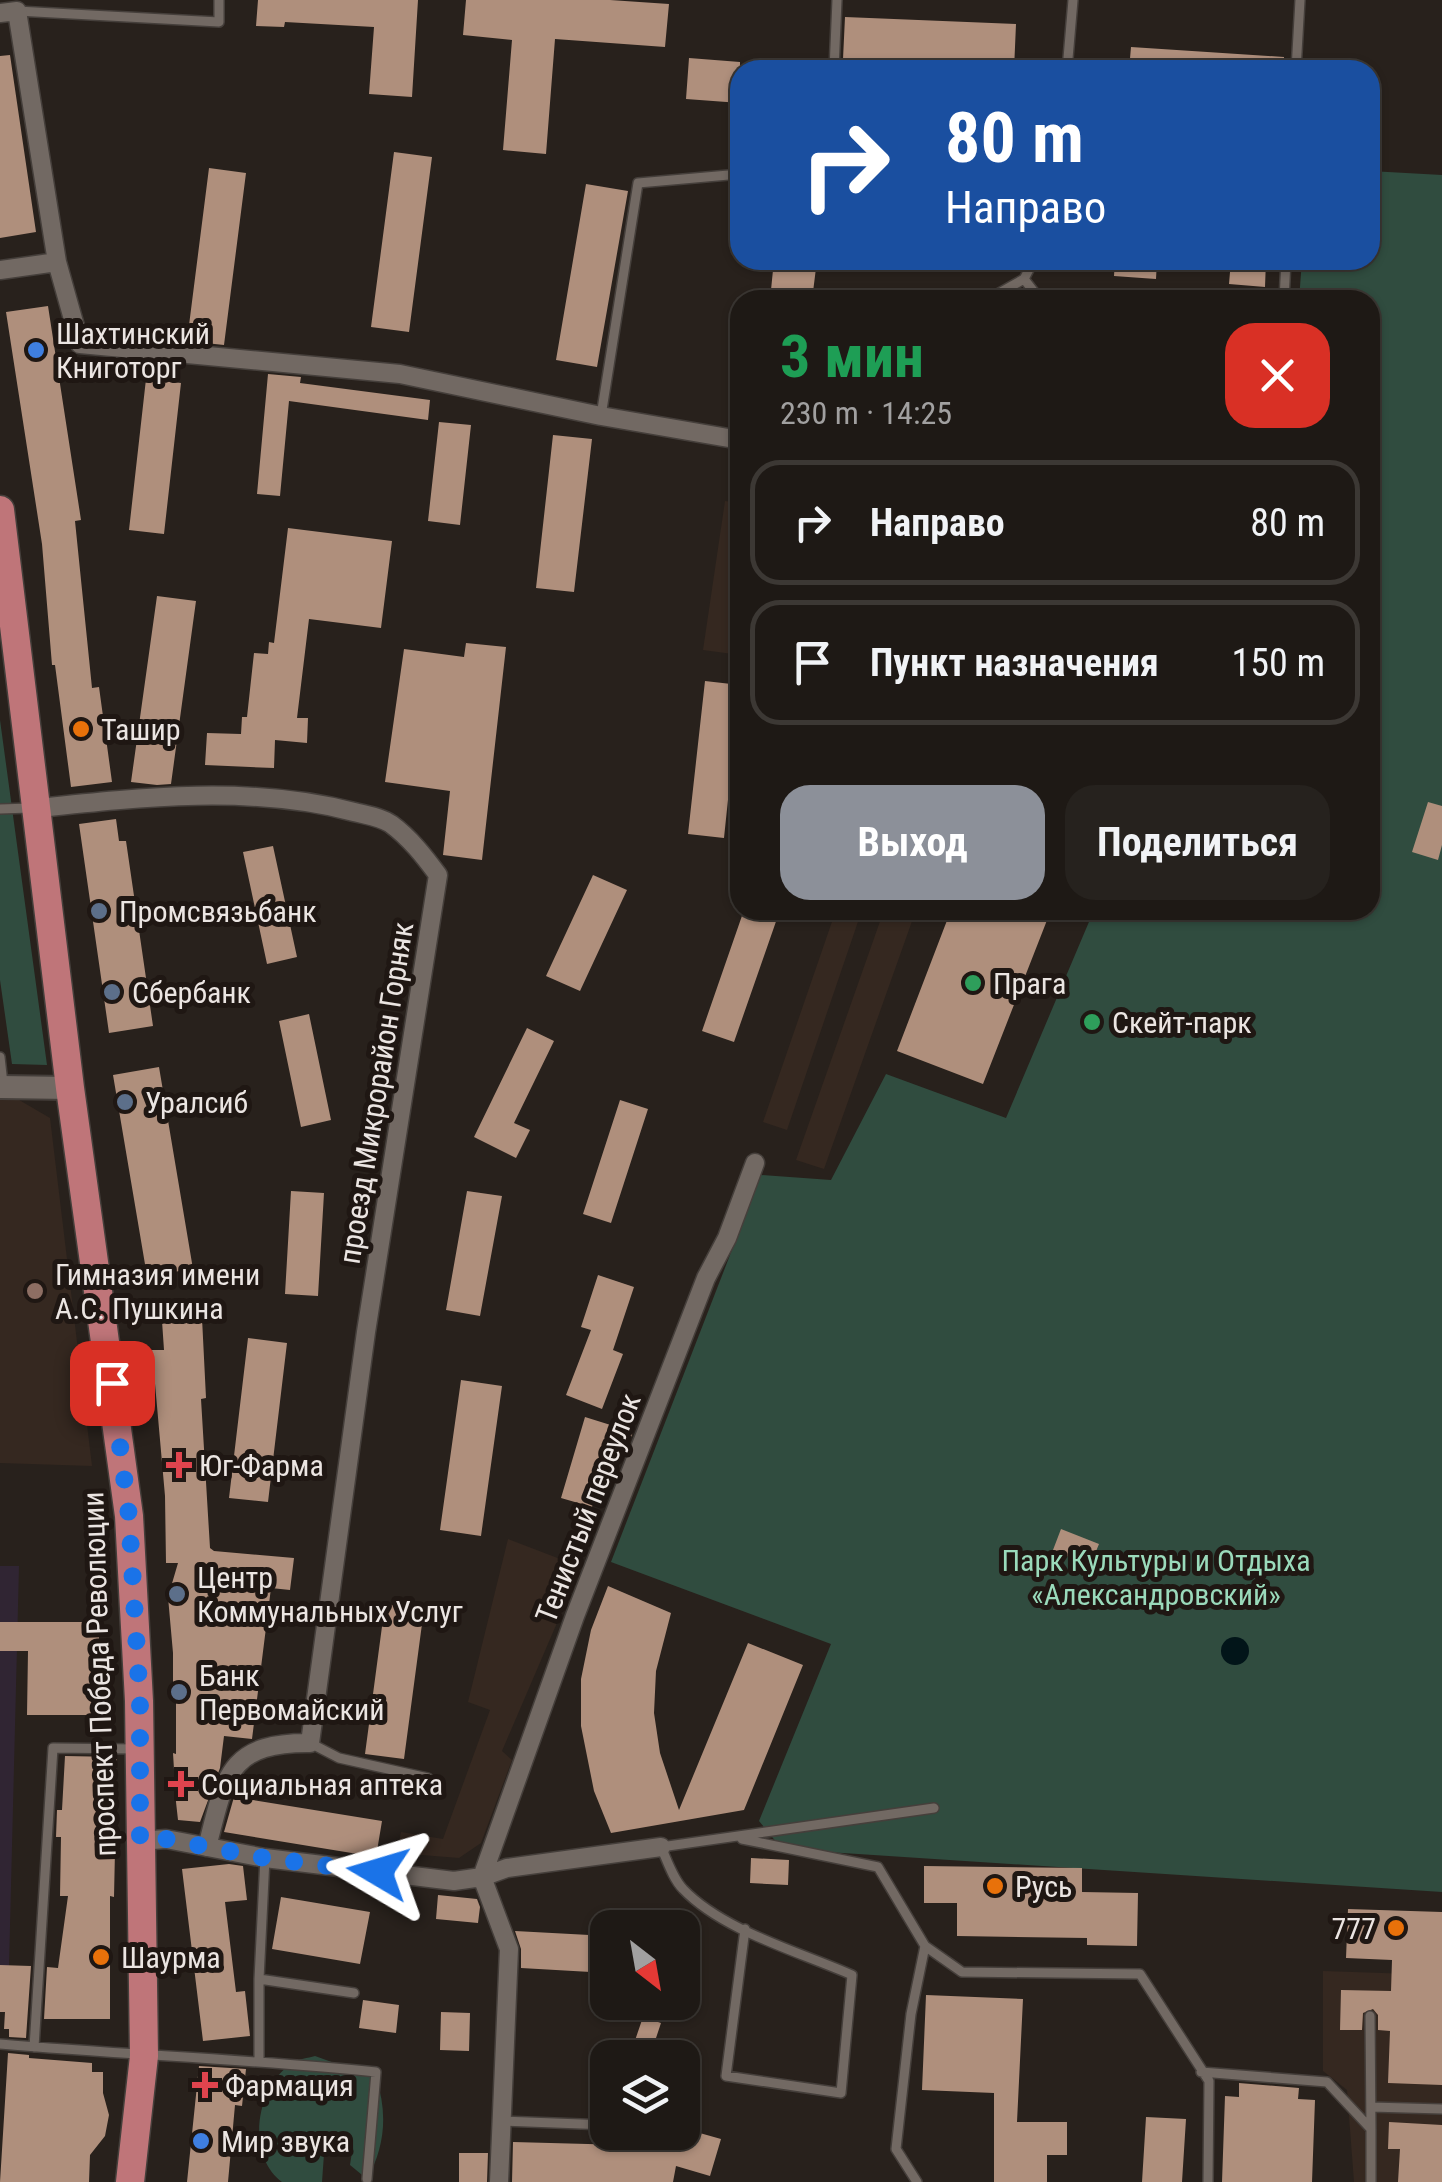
<!DOCTYPE html>
<html lang="ru">
<meta charset="utf-8">
<style>
:root{--surface:#1e1915;--page:#26221e;--text:#f1f3f6;--muted:#a1a0a0;--line:#3c3834;--accent:#8c9099}
body{margin:0;font-family:"Roboto Condensed",sans-serif;background:var(--page);color:var(--text);height:100vh;display:flex;flex-direction:column;font-size:38px;white-space:nowrap}
*{box-sizing:border-box;margin:0}
p{font-size:32px;color:var(--muted)}
.icon{flex:none;width:55px;height:55px;fill:none;stroke:currentColor;stroke-width:2;stroke-linecap:round;stroke-linejoin:round}
.map{position:relative;flex:1;overflow:hidden}
.panel{position:absolute;left:730px;top:290px;width:650px;height:630px;display:flex;flex-direction:column;background:var(--surface);border-radius:30px;box-shadow:0 2px 8px #0004,0 0 0 2px var(--line)}
.panel>*{flex:none}
.guide{position:absolute;left:730px;top:60px;width:650px;height:210px;border-radius:30px;box-shadow:0 2px 8px #0004,0 0 0 2px var(--line);background:#1a4fa0;color:#fff;overflow:hidden}
.needle{width:65px;rotate:149deg}
.tools{position:absolute;left:590px;top:1910px;display:grid;gap:20px}
.tools a{display:grid;place-items:center;width:110px;height:110px;border-radius:20px;background:var(--surface);box-shadow:0 2px 8px #0004,0 0 0 2px var(--line);font-size:50px}
.pin{position:absolute;display:grid;place-items:center;width:85px;height:85px;color:#fff;margin:-42px;border-radius:20px;box-shadow:0 5px 15px #0006}
.me{position:absolute;width:110px;margin:-55px;rotate:277deg;stroke-linejoin:round;filter:drop-shadow(0 0 8px #0008)}
.turn{display:flex;align-items:center;gap:35px;height:210px;padding:0 50px;font-size:45px}
.turn .icon{width:130px;height:130px;stroke-width:2.5}
.turn b{display:block;font-size:70px;line-height:85px}
.round{display:grid;place-items:center;flex:none;width:105px;height:105px;border-radius:30px;background:var(--page)}
.overview{display:flex;align-items:center;justify-content:space-between;height:170px;padding:0 50px}
h1{font-size:60px;font-weight:700;line-height:75px;color:#1e9e55}
.cta{display:flex;gap:20px;margin-top:auto;padding:20px 50px}
.cta a{flex:1;height:115px;border-radius:30px;background:var(--accent);color:#fff;font-size:40px;font-weight:700;line-height:115px;text-align:center}
.cta a+a{background:var(--page);color:var(--text)}
ul{padding:0;list-style:none}
li{display:flex;align-items:center;gap:30px;height:125px;margin:0 20px 15px;padding:0 30px;border:5px solid var(--line);border-radius:30px}
li div{flex:1}
li b{display:block;font-size:38px}
li em{font-style:normal}
.map>svg:first-child{display:block}
.commercial{fill:#302533}
.built{fill:#352820}
.green{fill:#304c3f}
.water{fill:#021519}
.building{fill:#af8f7c}
.lines{fill:none;stroke-linecap:round;stroke-linejoin:round}
.service-casing{stroke:#453f3b;stroke-width:12}
.minor-casing{stroke:#453f3b;stroke-width:21}
.tertiary-casing{stroke:#453f3b;stroke-width:26}
.primary-casing{stroke:#453f3b;stroke-width:31}
.service{stroke:#726963;stroke-width:9}
.minor{stroke:#726963;stroke-width:18}
.tertiary{stroke:#726963;stroke-width:22}
.primary{stroke:#bf7579;stroke-width:28}
.route{stroke:#1a73e8;stroke-width:18;stroke-dasharray:0 32.4}
.shop-dot{fill:#3f7fe0;stroke:#1f1713;stroke-width:4}
.food-dot{fill:#e8710a;stroke:#1f1713;stroke-width:4}
.service-dot{fill:#5c6f8a;stroke:#1f1713;stroke-width:4}
.leisure-dot{fill:#2e9e5b;stroke:#1f1713;stroke-width:4}
.education-dot{fill:#8d6e63;stroke:#1f1713;stroke-width:4}
.health-dot{fill:#e0444e;stroke:#1f1713;stroke-width:4}
.labels{text-anchor:middle;dominant-baseline:central;stroke-width:10;stroke-linejoin:round;paint-order:stroke}
.poi-label{font-size:30px;fill:#ebe5e2;stroke:#1f1713;text-anchor:start}
.street-label{font-size:30px;fill:#ebe5e2;stroke:#1f1713}
.park-label{font-size:30px;fill:#9adabb;stroke:#1f1713}
</style>
<div class="map">
<svg width="1442" height="2182" viewBox="0 0 1442 2182">
<rect width="100%" height="100%" fill="#28211c"/>
<path class="commercial" d="M0,1566h19l-10,400h-9z"/>
<path class="built" d="M725,501l15,2v152l-37,-5z
M836,910h26l-75,220 -24,-8z
M884,910h32l-92,259 -28,-9z
M0,1097h14l36,21 42,348 -92,-3z
M508,1539l73,28 -79,184 10,9 -31,83 -22,15 -62,-5 4,-21 42,7 47,-129 -22,-8z
M1323,1971l119,4v207h-88l-7,-92 -24,-19z"/>
<path class="green" d="M1370,171l72,4v1717l-660,-43 -23,-28 72,-177 -220,-82 150,-387 70,5 55,-106 120,44 88,-208h276v-610h-71l3,-40h68z
M0,720l47,345 -35,-1 -12,-84z
M315,2056l61,22c12,35 9,69 -9,101l-17,-14 3,-20 -18,-13 -11,22 -2,28h-40c-36,-27 -27,-94 10,-119 6,-4 16,-5 23,-7z"/>
<path class="water" d="M1221 1651a14 14 0 1 1 28 0a14 14 0 1 1-28 0Z"/>
<path class="building" d="M258,0h160l-6,97 -43,-3 5,-67 -89,-5 -1,5 -28,-1z
M466,0h144l59,4 -4,43 -110,-8 -9,115 -43,-4 9,-110 -49,-5z
M845,17l171,7 -2,46h-42l1,-6 -130,-5z
M1131,47l153,10v13h-155z
M10,55l26,177 -36,6v-182z
M689,58l51,4v41l-54,-4z
M394,152l38,5 -23,175 -38,-5z
M209,168l37,5 -22,172 -37,-4z
M586,184l42,7 -31,176 -41,-7z
M774,260h43l-5,40h-42z
M1115,260h42l-1,19 -42,-3z
M1231,260h35l-1,27 -36,-3z
M48,306l33,214 -6,1 17,167 7,-1 13,95 -41,5 -16,-122h-3l-10,-121 -36,-232z
M268,374l33,3 -1,6 130,17 -2,20 -139,-19 -9,95 -23,-2z
M146,379l35,4 -17,151 -35,-4z
M439,422l32,3 -11,100 -32,-4z
M553,435l39,4 -18,153 -38,-4z
M288,528l104,13 -11,87 -72,-9 -12,99h11l-1,25 -32,-3 -1,28 -69,-3 2,-32 34,1 1,-17h5l7,-64 14,1 1,-12 5,1z
M157,596l39,5 -25,183 -14,1 -26,-3z
M466,643l40,4 -24,213 -39,-5 7,-64 -65,-9 19,-133 60,8z
M705,681l35,4 -16,153 -36,-4z
M1428,802l14,4v39l-4,15 -26,-8z
M116,819l3,22h7l27,185 -44,7 -30,-209z
M273,846l24,111 -30,7 -24,-112z
M593,875l34,15 -47,101 -34,-15z
M744,910h36l-46,132 -32,-11z
M951,910h100l-68,174 -86,-33z
M309,1014l22,106 -30,7 -22,-106z
M527,1028l27,13 -40,82 16,7 -14,28 -42,-21z
M159,1067l34,202 -46,7 -34,-201z
M620,1100l28,9 -37,114 -28,-9z
M291,1191l33,2 -6,103 -33,-2z
M467,1191l35,5 -22,120 -34,-6z
M598,1275l36,12 -21,63 10,4 -21,55 -36,-14 25,-65 -10,-3z
M202,1318l4,80 -5,1 9,149 4,3 80,7 -4,32 -19,-2 -19,151 -28,-3 -4,32 -20,54 -22,-2 -2,-18 -3,-49 3,1v-56h-3v-45l-5,-56 10,-34h-12l-1,-67 -13,-146h12l-2,-29z
M248,1338l39,5 -19,159 -39,-4z
M461,1380l41,6 -21,150 -41,-6z
M585,1417l48,15 -12,30 -5,-2 -12,40 -9,-3 -3,10 -31,-9z
M1061,1529l38,15 -9,22 -37,-16z
M608,1586l63,27 -15,58 -2,42 6,40 19,57 69,-167 55,22 -59,145 -133,23 -17,-42 -13,-65v-47l10,-49z
M385,1604l39,5 -20,150 -39,-5z
M0,1622h99v93h-72l1,-64h-28z
M65,1756l52,1 -3,140 -4,-1v123h-66l3,-52 11,1 10,-72h-8l1,-59h-5l1,-27h5z
M234,1797l148,24 -6,36 -152,-25z
M751,1858l38,2 -1,25 -38,-2z
M229,1864l14,2 4,34 -22,2 11,90 9,-1 5,45 -47,5 -21,-172z
M924,1866l158,2v24l56,1 -1,53 -50,-1v-7l-130,-2v-33h-33z
M438,1895l39,4 3,8 -2,16 -42,-4z
M281,1897l89,15 -10,52 -88,-15z
M1348,1909l94,3v173l-54,-2 2,-52 -12,-1v-15l-5,-6 -10,4 -1,17h-22l1,-40 50,1 1,-31 -46,-2z
M515,1931l93,5v37l-87,-5v-19z
M0,1965l31,1 -5,72 -17,-1v-8h-5l1,-17h-5z
M926,1995l97,4 -6,123h50v33h-20v27h-53v-89l-72,-3z
M363,2000l36,5 -3,28 -37,-5z
M441,2012l29,1 -1,38 -29,-1z
M643,2017l18,6 -6,18 22,17h-48z
M8,2053l21,2v3l63,5v9h11v21l6,22 -4,21 -15,19 -1,27h-89z
M199,2066l47,3 -4,37 -7,-1 -7,77h-41z
M1239,2083l60,5 -1,11 17,1 -3,82h-90l3,-86 14,1z
M1146,2117l40,2 -4,63h-40z
M1389,2122l53,3v57h-44l2,-33h-12z
M682,2128l39,11 -11,37 -34,-10 -3,16h-161l1,-40 112,3 1,-13h56z
M459,2153h29l-1,29h-28z"/>
<g class="lines">
<g class="service-casing">
<path id="service" d="M17,11l202,11v-22
M834,70l3,-70
M1067,70l6,-70
M1296,70l4,-70
M1024,279l14,18 96,3
M987,300l37,-21 10,-19
M1284,300l2,-40
M601,416l37,-233 102,-9
M0,809l30,-1
M0,1057l3,27
M310,1743l29,15 89,20
M742,1839l136,28 47,79 37,26 178,2 69,107 -1,101
M745,1929l-19,147 115,17 11,-118c-52,-23 -129,-44 -169,-86 -10,-10 -16,-29 -22,-42l273,-39
M259,1979l95,14
M1370,2016l1,113
M0,2044c125,11 251,15 376,28l-9,107
M34,2047l19,-299 83,1
M259,2060v-81l6,-121
M1201,2072l126,10 44,47v53
M1371,2107l71,2
M502,2121l106,4
M917,2182l-21,-33 15,-135 14,-68"/>
</g>
<g class="minor-casing">
<path id="minor" d="M0,13l17,-2 40,251 23,82 320,30 201,42 139,24
M0,270l57,-8
M38,808c103,-11 215,-23 316,4 12,3 27,5 37,12 19,14 33,32 47,51l-72,457 -56,411c-84,-1 -85,36 -103,104
M139,1841l27,-2 99,19 189,23 28,-4 25,-9 154,-21
M499,2182l10,-233 -27,-72 93,-261 131,-338 21,-40 28,-75"/>
</g>
<g class="tertiary-casing">
<path id="tertiary" d="M0,1087l70,1"/>
</g>
<g class="primary-casing">
<path id="primary" d="M0,510l70,578 59,428 10,185 5,355 -14,126"/>
</g>
<use href="#service" class="service"/>
<use href="#minor" class="minor"/>
<use href="#tertiary" class="tertiary"/>
<use href="#primary" class="primary"/>
</g>
<g class="lines">
<path class="route" d="M112,1383l17,133 11,186v139l26,-2 99,19 113,14"/>
</g>
<g class="shop-dot">
<circle cx="36" cy="350" r="10"/>
<circle cx="201" cy="2141" r="10"/>
</g>
<g class="food-dot">
<circle cx="81" cy="729" r="10"/>
<circle cx="995" cy="1886" r="10"/>
<circle cx="1396" cy="1928" r="10"/>
<circle cx="101" cy="1957" r="10"/>
</g>
<g class="service-dot">
<circle cx="99" cy="911" r="10"/>
<circle cx="112" cy="992" r="10"/>
<circle cx="125" cy="1102" r="10"/>
<circle cx="177" cy="1594" r="10"/>
<circle cx="179" cy="1692" r="10"/>
</g>
<g class="leisure-dot">
<circle cx="973" cy="983" r="10"/>
<circle cx="1092" cy="1022" r="10"/>
</g>
<circle class="education-dot" cx="35" cy="1291" r="10"/>
<g class="health-dot">
<path d="M174 1450h10v10h10v10h-10v10h-10v-10h-10v-10h10z"/>
<path d="M176 1769h10v10h10v10h-10v10h-10v-10h-10v-10h10z"/>
<path d="M200 2070h10v10h10v10h-10v10h-10v-10h-10v-10h10z"/>
</g>
<g class="labels">
<g class="poi-label">
<text x="56" y="333">Шахтинский<tspan x="56" dy="34">Книготорг</tspan></text>
<text x="101" y="729">Ташир</text>
<text x="119" y="911">Промсвязьбанк</text>
<text x="993" y="983">Прага</text>
<text x="132" y="992">Сбербанк</text>
<text x="1112" y="1022">Скейт-парк</text>
<text x="145" y="1102">Уралсиб</text>
<text x="55" y="1274">Гимназия имени<tspan x="55" dy="34">А.С. Пушкина</tspan></text>
<text x="199" y="1465">Юг-Фарма</text>
<text x="197" y="1577">Центр<tspan x="197" dy="34">Коммунальных Услуг</tspan></text>
<text x="199" y="1675">Банк<tspan x="199" dy="34">Первомайский</tspan></text>
<text x="201" y="1784">Социальная аптека</text>
<text x="1015" y="1886">Русь</text>
<text x="1376" y="1928" text-anchor="end">777</text>
<text x="121" y="1957">Шаурма</text>
<text x="225" y="2085">Фармация</text>
<text x="221" y="2141">Мир звука</text>
</g>
<g class="street-label">
<text transform="translate(376 1093) rotate(-81)">проезд Микрорайон Горняк</text>
<text transform="translate(588 1508) rotate(-69)">Тенистый переулок</text>
<text transform="translate(99 1674) rotate(-92)">проспект Победа Революции</text>
</g>
<g class="park-label">
<text x="1156" y="1560">Парк Культуры и Отдыха<tspan x="1156" dy="34">«Александровский»</tspan></text>
</g>
</g>
</svg>
<div class="tools">
<a><svg class="needle" viewBox="-14 -14 28 28"><path d="M0-13l5 13h-10z" fill="#e53935"/><path d="M0 13l5-13h-10z" fill="#a1a0a0"/></svg></a>
<a><svg class="icon" aria-label="layers" viewBox="0 0 24 24"><path d="M12 4l9 5-9 5-9-5zM3 14l9 5 9-5"/></svg></a>
</div>
<div class="pin" style="left:112px;top:1383px;background:#d93025"><svg class="icon" aria-label="arrive" viewBox="0 0 24 24"><path d="M6 21V4h12l-3 4 3 4H6"/></svg></div>
<svg class="me" style="left:378px;top:1872px" viewBox="-20 -20 40 40"><path d="M0-17L14 15 0 8-14 15z" fill="#1a73e8" stroke="#fff" stroke-width="4"/></svg>
<div class="guide">
<div class="turn"><svg class="icon" aria-label="right" viewBox="0 0 24 24"><path d="M7 20v-9h11M14 6l5 5-5 5"/></svg><div><b>80 m</b>Направо</div></div>
</div>
<section class="panel">
<div class="overview"><div><h1>3 мин</h1><p>230 m · 14:25</p></div><a class="round" style="background:#d93025;color:#fff"><svg class="icon" aria-label="close" viewBox="0 0 24 24"><path d="M6 6l12 12M18 6L6 18"/></svg></a></div>
<ul>
<li><svg class="icon" aria-label="right" viewBox="0 0 24 24"><path d="M7 20v-9h11M14 6l5 5-5 5"/></svg><div><b>Направо</b></div><em>80 m</em></li>
<li><svg class="icon" aria-label="arrive" viewBox="0 0 24 24"><path d="M6 21V4h12l-3 4 3 4H6"/></svg><div><b>Пункт назначения</b></div><em>150 m</em></li>
</ul>
<div class="cta"><a>Выход</a><a>Поделиться</a></div>
</section>
</div>
